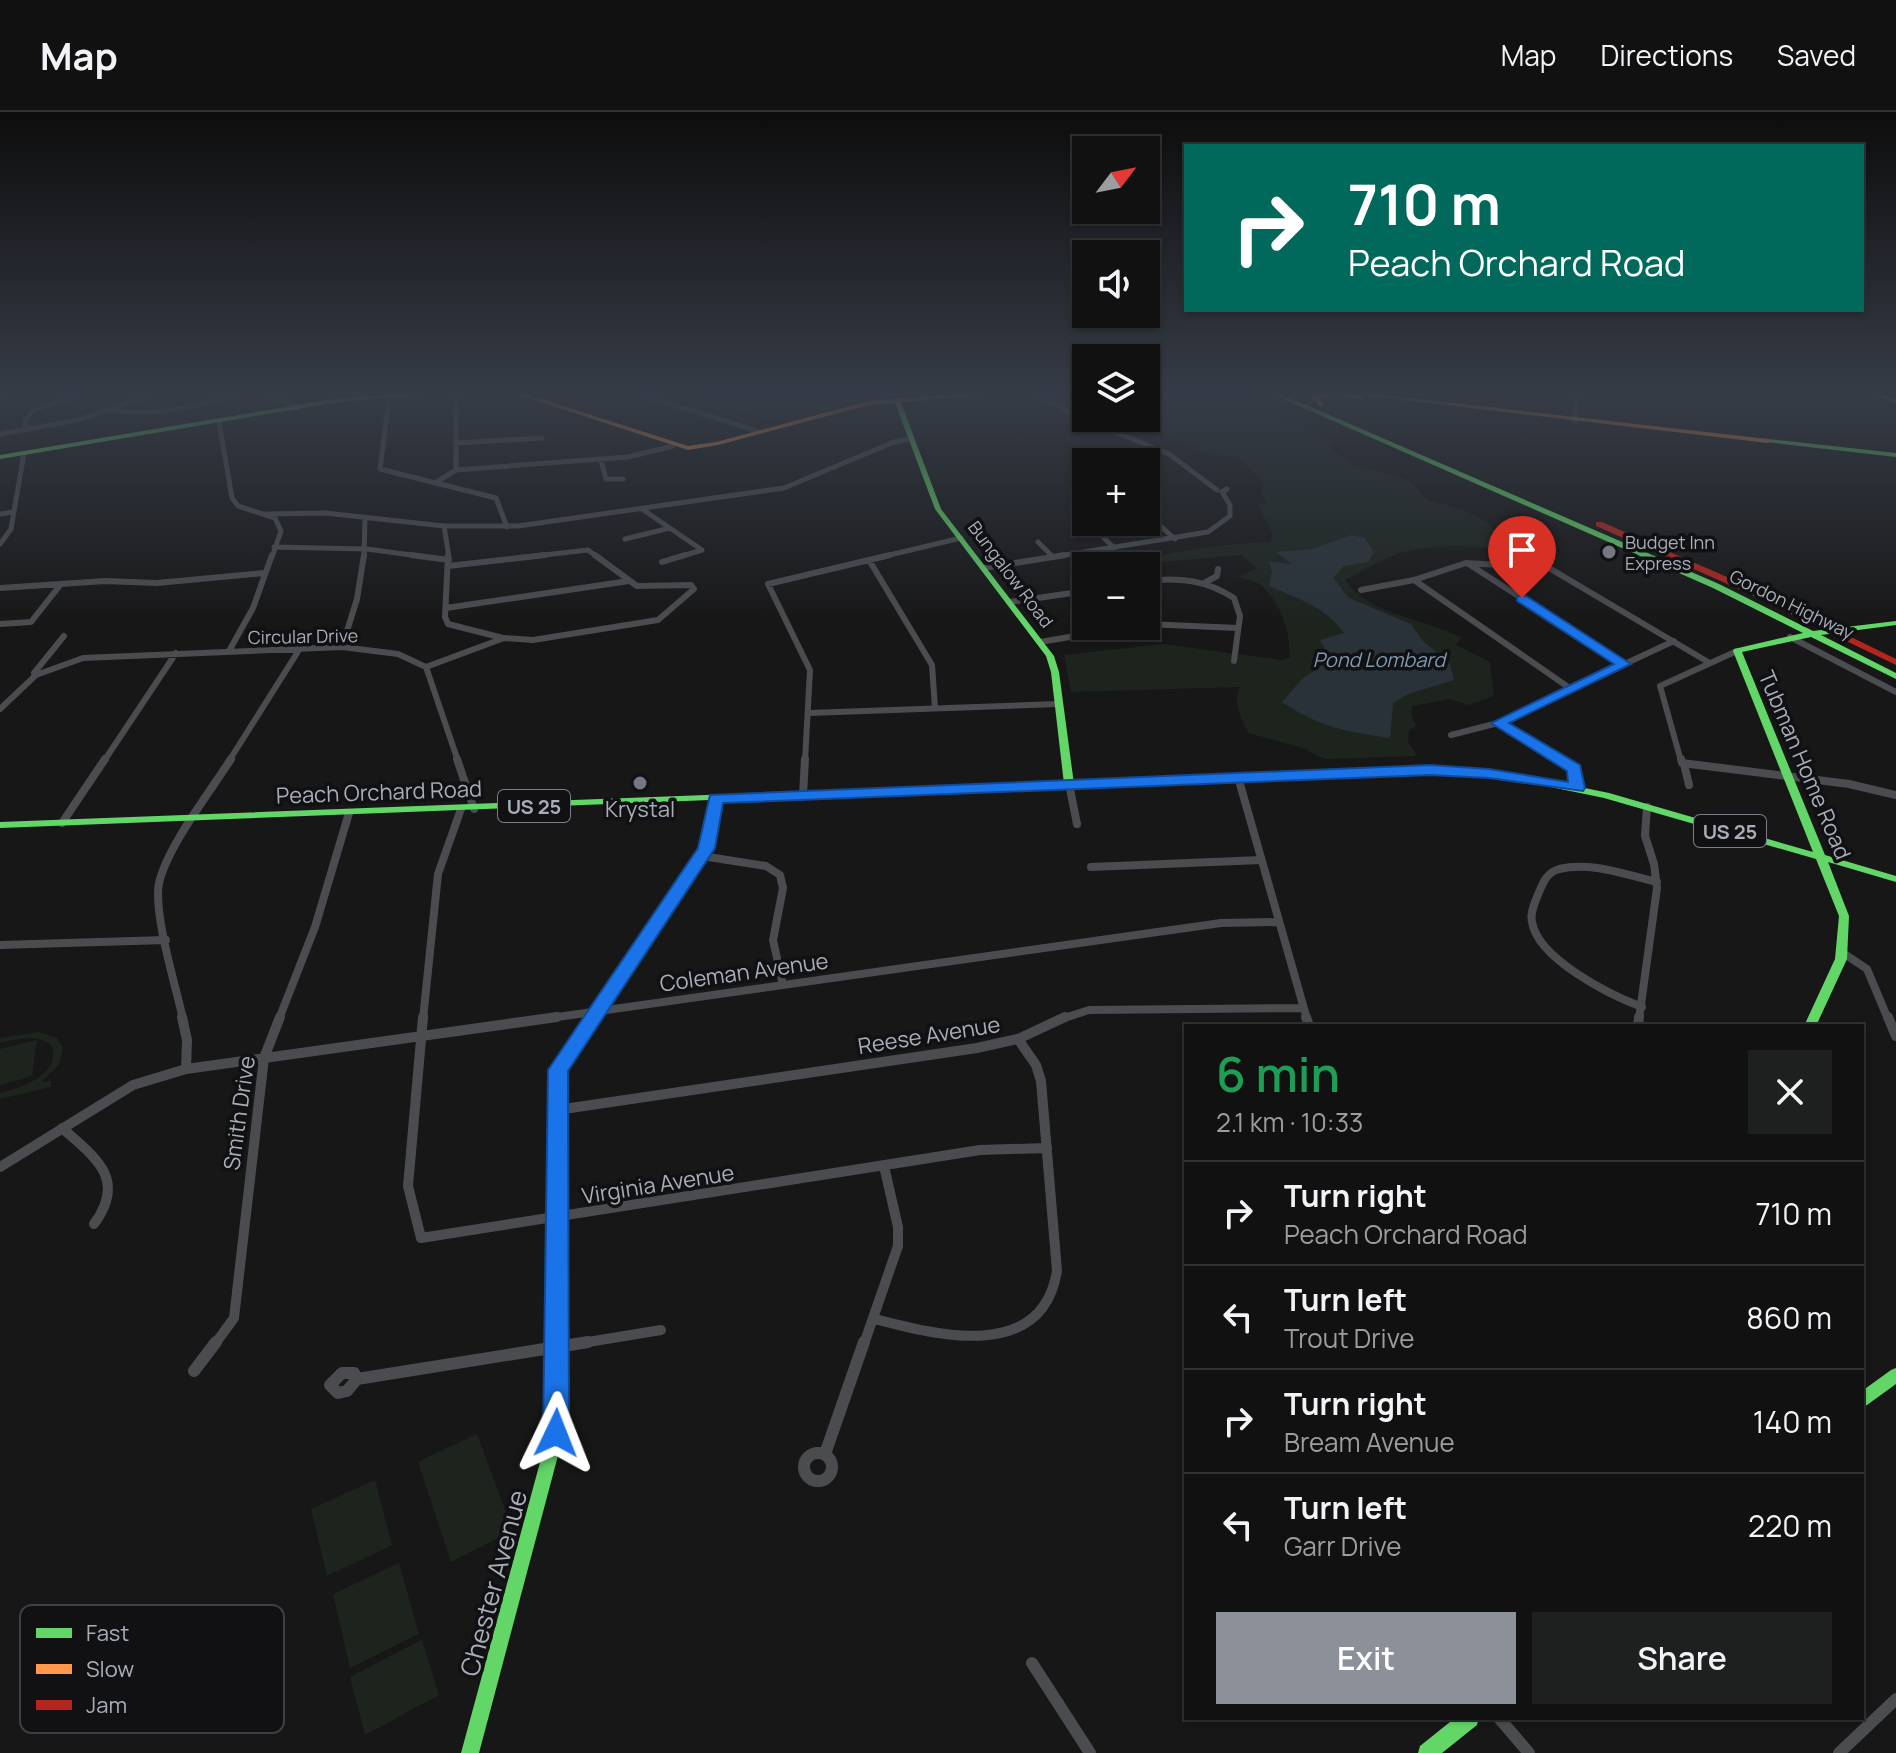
<!DOCTYPE html>
<meta charset="utf-8">
<style>
:root{--surface:#111;--page:#1e1f1f;--text:#f1f3f6;--muted:#9c9d9f;--line:#303131;--accent:#8c9099}
body{margin:0;font-family:Manrope,sans-serif;background:var(--page);color:var(--text);height:100vh;display:flex;flex-direction:column;font-size:30px;white-space:nowrap}
*{box-sizing:border-box;margin:0}
p{font-size:26px;color:var(--muted)}
.icon{flex:none;width:44px;height:44px;fill:none;stroke:currentColor;stroke-width:2;stroke-linecap:round;stroke-linejoin:round}
.map{position:relative;flex:1;overflow:hidden}
.side{position:absolute;left:1184px;top:912px;width:680px;height:696px;display:flex;flex-direction:column;background:var(--surface);border-radius:0px;box-shadow:0 2px 6px #0004,0 0 0 2px var(--line)}
.side>*{flex:none}
.guide{position:absolute;left:1184px;top:32px;width:680px;height:168px;border-radius:0px;box-shadow:0 2px 6px #0004,0 0 0 2px var(--line);background:#00695c;color:#fff;overflow:hidden}
.needle{width:52px;rotate:58deg}
.fabs{position:absolute;left:1072px;top:24px;display:grid;gap:16px}
.fabs a{display:grid;place-items:center;width:88px;height:88px;border-radius:0px;background:var(--surface);box-shadow:0 2px 6px #0004,0 0 0 2px var(--line);font-size:40px}
.pin{position:absolute;display:grid;place-items:center;width:68px;height:68px;color:#fff;margin:-82px -34px;border-radius:50% 50% 50% 0;rotate:-45deg;box-shadow:0 0 8px #0007}
.pin .icon{rotate:45deg}
.me{position:absolute;width:88px;margin:-44px;rotate:2deg;stroke-linejoin:round;filter:drop-shadow(0 0 6px #0008)}
.turn{display:flex;align-items:center;gap:28px;height:168px;padding:0 32px;font-size:36px}
.turn .icon{width:104px;height:104px;stroke-width:2.5}
.turn b{display:block;font-size:56px;line-height:68px}
.round{display:grid;place-items:center;flex:none;width:84px;height:84px;border-radius:0px;background:var(--page)}
.overview{display:flex;align-items:center;justify-content:space-between;height:136px;padding:0 32px}
h1{font-size:48px;font-weight:600;line-height:60px;color:#1e9e55}
.action{display:flex;gap:16px;margin-top:auto;padding:16px 32px}
.action a{flex:1;height:92px;border-radius:0px;background:var(--accent);color:#fff;font-size:32px;font-weight:600;line-height:92px;text-align:center}
.action a+a{background:var(--page);color:var(--text)}
ul{padding:0;list-style:none}
li{display:flex;align-items:center;gap:24px;height:104px;padding:0 32px;border-top:2px solid var(--line)}
li div{flex:1}
li b{display:block;font-size:30px}
li em{font-style:normal}
header{display:flex;align-items:center;gap:48px;box-sizing:border-box;height:112px;padding:0 40px;background:var(--surface);border-bottom:2px solid var(--line)}
header strong{font-size:38px}
nav{display:flex;gap:44px;margin-inline-start:auto;font-size:28px}
.map>svg:first-child{display:block}
.green{fill:#1d241e}
.water{fill:#2a3239}
.lines{fill:none;stroke-linecap:round;stroke-linejoin:round}
.street-far4{stroke:#4b4c50;stroke-width:5}
.street-far3{stroke:#4b4c50;stroke-width:6}
.street-far2{stroke:#4b4c50;stroke-width:8}
.street-far1{stroke:#4b4c50;stroke-width:10}
.street{stroke:#4b4c50;stroke-width:12}
.fast{fill:#63d668;fill-rule:evenodd}
.slow{fill:#ff974d;fill-rule:evenodd}
.jam{fill:#b3261e;fill-rule:evenodd}
.route{fill:#1a73e8;stroke:#114b97;stroke-width:2}
.poi-dot{fill:#757880;stroke:#111113;stroke-width:3}
.labels{text-anchor:middle;dominant-baseline:central;stroke-width:7;stroke-linejoin:round;paint-order:stroke}
.far-poi-label{font-size:18px;fill:#a8adb8;stroke:#111113;text-anchor:start}
.far-street-label{font-size:18px;fill:#a8adb8;stroke:#111113}
.far-water-label{font-size:20px;font-style:italic;fill:#7f9bb3;stroke:#111113}
.shield{fill:#111113;stroke:#7b7e86;stroke-width:2}
.shield-label{font-size:20px;font-weight:bold;fill:#a8adb8}
.street-label{font-size:22px;fill:#a8adb8;stroke:#111113}
.poi-label{font-size:22px;fill:#a8adb8;stroke:#111113}
.near-street-label{font-size:26px;fill:#a8adb8;stroke:#111113}
.key{fill:#111113;stroke:#3e4045;stroke-width:2}
.key-label{font-size:22px;fill:#a8adb8}
</style>
<header>
<strong>Map</strong>
<nav><a>Map</a><a>Directions</a><a>Saved</a></nav>
</header>
<div class="map">
<svg width="1896" height="1641" viewBox="0 0 1896 1641">
<rect width="100%" height="100%" fill="#171717"/>
<path class="green" d="M689,282h297l-105,7 -96,23z
M1146,282h70l51,8 7,3 -7,3 4,5 58,27v7l26,19 44,10 11,5 16,18 37,11 24,12 12,14 45,17c-49,-4 -107,-15 -155,4 -15,7 -30,16 -44,23 27,37 78,37 116,58l-5,7 34,17 4,34 -25,9 -19,-6 -37,7 -2,8 5,12 -7,5 -1,11 9,14 -92,3 -22,-11 -55,-15c-7,-16 -16,-31 -8,-46l-169,5 -7,-37 100,-11 118,16 8,-3c0,-26 -9,-53 -28,-71 -6,-5 -17,-7 -24,-9l18,-9 -15,-13 -111,10c44,-16 94,-21 140,-23l2,-9 -15,-30 10,1 -6,-12 3,-9c-7,-10 -22,-24 -34,-27 -7,-1 -13,1 -19,-2 -29,-11 -51,-27 -83,-32 -13,-3 -24,1 -37,-4h55z
M38,920l19,6 6,10 -4,17 -18,17 10,-1v6l-51,12v-6c21,-5 61,-19 52,-47 -15,-13 -35,-7 -52,-3v-5z
M37,928l-5,36 -32,9v-36z
M477,1322l36,97 -62,31 -33,-100z
M375,1368l17,65 -65,31 -16,-67z
M399,1451l20,71 -69,34 -17,-74z
M422,1528l17,55 -74,40 -15,-58z"/>
<path class="water" d="M1351,423l14,3 9,14 -6,10 -24,4 -11,12 16,20 62,26 11,16 28,24 4,16 -46,14 -15,9 -3,35c-43,-6 -71,-11 -108,-36l21,-24 28,-18 -11,-20 24,-7c-16,-25 -49,-36 -75,-47l3,-14 -3,-11 23,3 -16,-12 36,-3z"/>
<g class="lines">
<path class="street-far4" d="M268,282l30,14
M382,282l7,3 -9,72 116,29 11,29
M640,282l120,38
M1036,282l43,23 90,37 48,36
M109,298c42,7 86,-2 126,-16
M1575,309l1,-21 7,-6
M219,310l13,76 6,8 37,12 6,13 -9,26
M26,318l-1,-10 9,-10 44,-16
M0,322l78,-14 76,-26
M455,331l87,-5
M601,348l5,19h17
M456,358l172,-13 45,-11
M435,371l21,-13v-76
M642,397l60,41
M0,402l13,-2
M265,402l60,-1 119,13h74l266,-38 110,-46 17,-3
M1157,411l18,16
M444,414l5,31
M1098,420l16,16
M625,427l45,-11
M1038,430l15,15
M0,432l11,-15 13,-76
M274,435l93,2 59,8
M364,445l1,-40
M527,445l61,-7 9,7
M679,445l23,-7
M881,445l80,-19
M1053,445l155,-25 22,-16v-11l-8,-13 5,-3"/>
<path class="street-far3" d="M411,443l38,5
M448,443l-3,62 3,7 55,14
M869,448l63,105 3,43
M662,450l23,-7
M1467,451l157,101
M448,454l97,-11
M984,456l81,-13
M1414,468l157,109
M1146,469c33,-4 60,-1 88,17l6,18 -6,45
M1206,470l11,-6 1,-7
M0,476l105,-7 52,2 107,-10
M1361,478l53,-10 52,-17 83,5 159,94
M1010,490l76,-11
M446,496l183,-27
M0,512l31,-2 30,-38
M1146,512l92,4
M1790,525l106,55
M1040,530l95,-16
M342,535l15,-48 7,-44
M229,539l24,-43 19,-53
M426,555l78,-29 29,2 125,-20 36,-31 -3,-4 -54,1 -42,-31
M34,561l30,-37
M0,597l36,-34 47,-17 259,-11 56,7 28,13 32,94
M809,601l249,-9
M1498,611l63,38
M1451,623l47,-12 176,-82
M104,649l72,-108
M229,649l70,-111
M805,649l5,-91 -42,-86 122,-29
M1681,649l-21,-75 77,-35"/>
<path class="street-far2" d="M457,647l17,50
M1558,647l16,10 3,19
M1681,647l1,4 167,21 47,11
M1684,652l5,21
M1238,665l69,242
M1069,672l8,40
M803,683l2,-36
M62,711l43,-64
M702,744l64,10 14,9 3,13 -10,52 10,45
M1091,755l170,-7
M0,833l166,-5
M1843,841l24,16 21,50
M1642,895c-32,-12 -104,-48 -110,-85 -2,-9 2,-17 5,-25 5,-11 8,-24 22,-28 32,-8 67,6 98,13
M183,907c-7,-32 -30,-106 -24,-136 8,-36 51,-91 72,-124
M279,907l36,-92 34,-114
M423,907l15,-145 23,-65
M543,907l678,-96 58,-1
M1061,907l28,-9 214,-2
M1639,907l18,-131 -3,-24 -9,-28 2,-29"/>
<path class="street-far1" d="M182,905l5,23 -1,29
M423,905l-15,169 13,52 559,-88 67,-2
M1306,905l3,9
M1888,905l8,19
M1638,914l1,-9
M557,998l420,-62 41,-9 47,-22
M62,1016c34,30 65,51 32,96
M0,1055l133,-82 53,-16 371,-52
M875,1207c61,16 167,44 182,-48l-16,-190 -5,-16 -18,-26
M215,1232l19,-26 30,-260 16,-41
M576,1232l85,-14
M864,1232l34,-98v-19l-14,-61"/>
<path class="street" d="M194,1259l22,-29
M342,1261h12l3,6 -10,12 -9,2 -8,-8z
M357,1267l231,-37
M804 1355a14 14 0 1 1 28 0a14 14 0 1 1-28 0Z
M825,1342l39,-112
M1032,1551l58,90
M1499,1606l30,35
M1839,1641l57,-54"/>
<path class="fast" d="M400,282h34l-95,8 -339,57v-4l339,-57z
M1272,282h9l438,190 94,47 83,-10v4l-75,10 75,38v6l-85,-42 -69,15 83,203 71,21v6l-68,-20 21,54 -2,43 -31,67h-12l31,-67 4,-43 -23,-57 -212,-61 -92,-19 -61,-6 -303,10 -2,-2 2,-2 3,-1 300,-11 61,6 97,20 204,59 -80,-201 1,-2 69,-16 -90,-45z
M1332,282h17l16,4 -3,2z
M1872,282h10l14,5v4z
M897,286l3,2 41,109 113,147 5,16 15,112 -2,2h-6l-2,-2 -13,-112 -5,-16 -111,-147 -41,-109z
M1768,327l128,14v4l-130,-15v-2z
M732,682l3,1 2,2 -2,2 -735,29v-6z
M624,853l6,4 -66,101v363l-85,320h-18l87,-320 4,-363 68,-104z
M1896,1256v16l-29,21 -5,2v-16l29,-21z
M1455,1606h24l-2,7 -35,28h-24l2,-7z"/>
<path class="slow" d="M516,282h10l162,52 28,-4 153,-41 92,-7h30l-122,11 -151,40 -30,5z
M1320,282h16l-18,4 6,7 -3,2 -10,-10z
M1353,282h21l394,45 3,2 -3,2z
M716,684l5,3 -6,38 -8,19 -79,116h-8l-2,-3 2,-3 77,-110 8,-19 6,-38z"/>
<path class="jam" d="M0,282h6l-6,3z
M1596,410h6l143,63 151,74v6l-157,-76 -143,-63z
M1151,666l3,1 2,2 -2,2 -422,17 -5,-3 5,-3z"/>
</g>
<linearGradient id="sky" x2="0" y2="1"><stop stop-color="#0d0d0d"/><stop offset="0.55" stop-color="#363c47"/><stop offset="1" stop-color="#363c47" stop-opacity="0"/></linearGradient>
<rect width="1896" height="512" fill="url(#sky)"/>
<path class="route" d="M1517,484h9l105,68 -122,59 71,42 5,23 -2,3 -94,-13 -59,-3 -707,28 -8,45 -147,223 1,362 -4,9 -9,3 -9,-3 -4,-9 5,-363 150,-222 12,-53 720,-30 59,4 79,13 -1,-11 -76,-48 123,-59 -97,-63z"/>
<g class="poi-dot">
<circle cx="1609" cy="440" r="8"/>
<circle cx="640" cy="671" r="8"/>
</g>
<g class="labels">
<g class="far-poi-label">
<text x="1625" y="430">Budget Inn<tspan x="1625" dy="21">Express</tspan></text>
</g>
<g class="far-street-label">
<text transform="translate(1011 462) rotate(53)">Bungalow Road</text>
<text transform="translate(1792 492) rotate(26)">Gordon Highway</text>
<text transform="translate(303 524) rotate(-1)">Circular Drive</text>
</g>
<g class="far-water-label">
<text x="1379" y="547">Pond Lombard</text>
</g>
<g class="shield">
<rect x="498" y="678" width="72" height="32" rx="6"/>
<rect x="1694" y="703" width="72" height="32" rx="6"/>
</g>
<g class="shield-label">
<text x="534" y="694">US 25</text>
<text x="1730" y="719">US 25</text>
</g>
<g class="street-label">
<text transform="translate(1805 653) rotate(67)">Tubman Home Road</text>
<text transform="translate(379 680) rotate(-2)">Peach Orchard Road</text>
<text transform="translate(744 860) rotate(-8)">Coleman Avenue</text>
<text transform="translate(929 923) rotate(-9)">Reese Avenue</text>
<text transform="translate(239 1001) rotate(-82)">Smith Drive</text>
<text transform="translate(658 1072) rotate(-9)">Virginia Avenue</text>
</g>
<g class="poi-label">
<text x="640" y="697">Krystal</text>
</g>
<g class="near-street-label">
<text transform="translate(493 1471) rotate(-75)">Chester Avenue</text>
</g>
</g>
<rect x="20" y="1493" width="264" height="128" rx="12" class="key"/>
<rect x="36" y="1516" width="36" height="10" fill="#63d668"/>
<rect x="36" y="1552" width="36" height="10" fill="#ff974d"/>
<rect x="36" y="1588" width="36" height="10" fill="#b3261e"/>
<g class="key-label">
<text x="86" y="1529">Fast</text>
<text x="86" y="1565">Slow</text>
<text x="86" y="1601">Jam</text>
</g>
</svg>
<div class="fabs">
<a><svg class="needle" viewBox="-14 -14 28 28"><path d="M0-13l5 13h-10z" fill="#e53935"/><path d="M0 13l5-13h-10z" fill="#9c9d9f"/></svg></a>
<a><svg class="icon" aria-label="sound" viewBox="0 0 24 24"><path d="M4 9h4l5-4v14l-5-4H4zM17 9q2 3 0 6"/></svg></a>
<a><svg class="icon" aria-label="layers" viewBox="0 0 24 24"><path d="M12 4l9 5-9 5-9-5zM3 14l9 5 9-5"/></svg></a>
<a>+</a>
<a>−</a>
</div>
<div class="pin" style="left:1522px;top:486px;background:#d93025"><svg class="icon" aria-label="arrive" viewBox="0 0 24 24"><path d="M6 21V4h12l-3 4 3 4H6"/></svg></div>
<svg class="me" style="left:556px;top:1321px" viewBox="-20 -20 40 40"><path d="M0-17L14 15 0 8-14 15z" fill="#1a73e8" stroke="#fff" stroke-width="4"/></svg>
<div class="guide">
<div class="turn"><svg class="icon" aria-label="right" viewBox="0 0 24 24"><path d="M7 20v-9h11M14 6l5 5-5 5"/></svg><div><b>710 m</b>Peach Orchard Road</div></div>
</div>
<section class="side">
<div class="overview"><div><h1>6 min</h1><p>2.1 km · 10:33</p></div><a class="round"><svg class="icon" aria-label="close" viewBox="0 0 24 24"><path d="M6 6l12 12M18 6L6 18"/></svg></a></div>
<ul>
<li><svg class="icon" aria-label="right" viewBox="0 0 24 24"><path d="M7 20v-9h11M14 6l5 5-5 5"/></svg><div><b>Turn right</b><p>Peach Orchard Road</p></div><em>710 m</em></li>
<li><svg class="icon" aria-label="left" viewBox="0 0 24 24"><path d="M17 20v-9H6M10 6l-5 5 5 5"/></svg><div><b>Turn left</b><p>Trout Drive</p></div><em>860 m</em></li>
<li><svg class="icon" aria-label="right" viewBox="0 0 24 24"><path d="M7 20v-9h11M14 6l5 5-5 5"/></svg><div><b>Turn right</b><p>Bream Avenue</p></div><em>140 m</em></li>
<li><svg class="icon" aria-label="left" viewBox="0 0 24 24"><path d="M17 20v-9H6M10 6l-5 5 5 5"/></svg><div><b>Turn left</b><p>Garr Drive</p></div><em>220 m</em></li>
</ul>
<div class="action"><a>Exit</a><a>Share</a></div>
</section>
</div>
